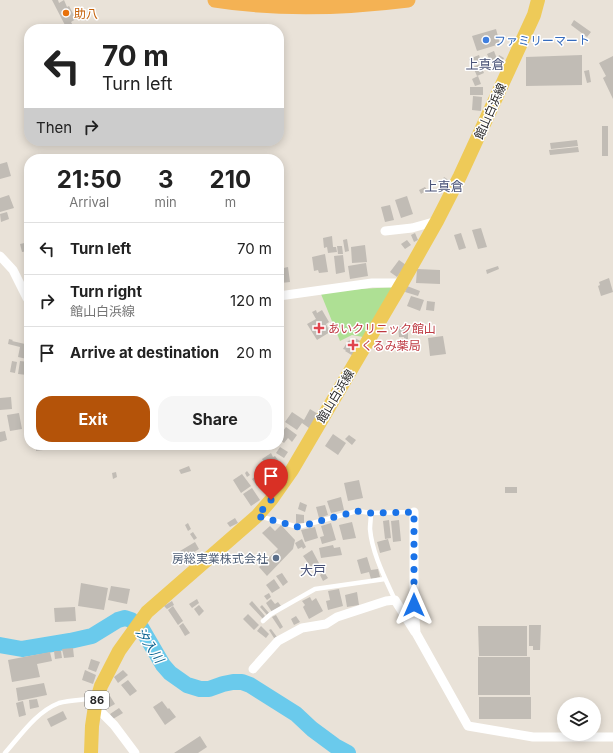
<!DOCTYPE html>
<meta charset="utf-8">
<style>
:root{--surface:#fff;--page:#f6f6f6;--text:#222;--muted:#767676;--line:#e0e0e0;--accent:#b45309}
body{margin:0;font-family:Inter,"Noto Sans JP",sans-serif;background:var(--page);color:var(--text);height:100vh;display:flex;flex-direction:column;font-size:15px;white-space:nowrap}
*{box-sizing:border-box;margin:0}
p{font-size:13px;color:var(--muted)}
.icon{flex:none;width:22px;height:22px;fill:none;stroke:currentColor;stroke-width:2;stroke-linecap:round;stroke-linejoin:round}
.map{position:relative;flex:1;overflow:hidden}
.sheet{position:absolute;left:24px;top:154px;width:260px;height:296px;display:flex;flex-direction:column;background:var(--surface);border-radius:16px;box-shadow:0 2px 10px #0003}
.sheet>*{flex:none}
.top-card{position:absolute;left:24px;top:24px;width:260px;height:122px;border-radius:16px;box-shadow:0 2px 10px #0003;background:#fff;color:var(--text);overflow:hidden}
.controls{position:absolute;left:557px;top:697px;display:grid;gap:8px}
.controls a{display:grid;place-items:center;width:44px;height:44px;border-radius:50%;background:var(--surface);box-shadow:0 2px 10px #0003;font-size:20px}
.pin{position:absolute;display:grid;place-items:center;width:34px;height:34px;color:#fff;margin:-41px -17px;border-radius:50% 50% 50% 0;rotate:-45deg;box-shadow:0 0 4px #0007}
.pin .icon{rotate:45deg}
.me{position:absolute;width:44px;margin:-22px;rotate:0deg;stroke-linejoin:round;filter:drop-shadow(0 0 3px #0008)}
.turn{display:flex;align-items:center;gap:14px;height:84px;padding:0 12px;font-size:18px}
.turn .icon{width:52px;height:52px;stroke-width:2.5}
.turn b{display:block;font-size:28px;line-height:34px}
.then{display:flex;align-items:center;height:38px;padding:0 12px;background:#0003;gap:8px;font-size:15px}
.eta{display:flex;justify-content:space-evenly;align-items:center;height:68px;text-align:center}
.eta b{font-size:24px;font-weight:700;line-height:28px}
.cta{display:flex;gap:8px;margin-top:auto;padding:8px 12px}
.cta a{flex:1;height:46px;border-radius:16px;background:var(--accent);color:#fff;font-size:16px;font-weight:700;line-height:46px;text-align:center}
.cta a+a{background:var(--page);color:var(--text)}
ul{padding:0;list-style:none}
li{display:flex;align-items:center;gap:12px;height:52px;padding:0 12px;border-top:1px solid var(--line)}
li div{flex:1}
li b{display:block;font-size:15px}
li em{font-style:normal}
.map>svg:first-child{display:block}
.green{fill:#aee094}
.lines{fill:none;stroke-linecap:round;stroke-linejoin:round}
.river{stroke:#6acaec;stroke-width:16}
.building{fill:#c1bcb5}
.service{stroke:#fff;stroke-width:4.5}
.minor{stroke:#fff;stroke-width:9}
.primary{stroke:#eeca58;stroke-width:14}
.trunk{stroke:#f4b254;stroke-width:15}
.route{stroke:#1a73e8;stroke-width:7;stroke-dasharray:0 12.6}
.food-dot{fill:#e8710a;stroke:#fff;stroke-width:1.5}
.shop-dot{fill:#3f7fe0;stroke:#fff;stroke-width:1.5}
.health-dot{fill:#e0444e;stroke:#fff;stroke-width:1.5}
.service-dot{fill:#5c6f8a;stroke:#fff;stroke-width:1.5}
.labels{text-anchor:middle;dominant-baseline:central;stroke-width:3;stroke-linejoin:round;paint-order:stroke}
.shield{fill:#fff;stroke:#686868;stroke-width:1}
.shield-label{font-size:11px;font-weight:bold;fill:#272727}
.food-label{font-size:12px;fill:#c56008;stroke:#fff;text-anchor:start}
.shop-label{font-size:12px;fill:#366cbe;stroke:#fff;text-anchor:start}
.street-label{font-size:12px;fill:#272727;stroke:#fff}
.health-label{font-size:12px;fill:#be3a42;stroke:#fff;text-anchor:start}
.service-label{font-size:12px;fill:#4e5e75;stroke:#fff;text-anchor:end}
.neighbourhood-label{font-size:13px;fill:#485176;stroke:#fff}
.water-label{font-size:13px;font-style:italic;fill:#0f6692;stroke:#fff}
</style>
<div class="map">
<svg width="613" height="753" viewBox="0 0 613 753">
<rect width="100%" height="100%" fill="#e9e2d8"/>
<path class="green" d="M393,287l-30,50 -11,-2 -12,6 -19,-47 24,-4z"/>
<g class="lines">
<path class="river" d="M0,645l22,4 48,-8 22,-5 26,-16 7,-2 6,2 11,9 21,36 7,8 17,12 13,4h9l14,-5 10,-2h9l8,3 46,29 16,15 23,17 13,7"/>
</g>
<path class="building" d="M52,0h6l1,3 5,-3 3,7 2,-1 7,13 -5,3 4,7h-8z
M574,20l17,12 -4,5 -16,-12z
M496,29l4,15 -23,7 -5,-15z
M494,51l3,8 -7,2 -3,-7z
M479,55l2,6 -9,4 -3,-6z
M499,55l5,3 -4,8 -5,-2z
M582,55v30l-56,1v-29z
M613,56v43l-10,-21 3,-2 -7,-13z
M480,64l4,9 -7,3 -4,-9z
M589,70l2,12 -4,1 -3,-12z
M478,76l3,8 -6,2 -3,-7z
M470,87h13v8h-13z
M473,96l9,1 -1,14 -9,-1z
M602,126h6v30h-6z
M577,140l1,6 -27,3 -1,-6z
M578,147l1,5 -29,3 -1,-5z
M7,162l4,14 -11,3v-15z
M444,177l6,4 -3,6 -6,-4z
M425,187l2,3 -6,4 -2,-4z
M9,195l5,13 -14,4v-14z
M407,196l6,18 -12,4 -6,-18z
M390,205l4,15 -9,2 -4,-15z
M7,212l2,7 -8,3 -1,-8z
M481,228l6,19 -9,2 -6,-19z
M415,233l3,7 -4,2 -3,-7z
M461,233l5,15 -7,2 -5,-15z
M332,236l1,11h3l1,5 -9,1 -1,-6 -3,1 -1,-10z
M347,239l2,12 -4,1 -2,-12z
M407,240l4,5 -6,4 -4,-5z
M29,242v12l-1,-3 -6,1 -2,-8z
M365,245l2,17 -15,1 -1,-16z
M337,246h5l1,8h-5z
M325,254l3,18 -9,1 -1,-3 -4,1 -2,-14z
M343,255l2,17 -9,2 -2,-18z
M399,260l7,5 -9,12 -7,-5z
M366,263l2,13 -18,3 -2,-13z
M498,266l1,3 -12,5 -1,-4z
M288,267l2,15 -9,1 -2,-14z
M417,269l23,1v14l-24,-1z
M609,278l4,14 -12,4 -3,-10 2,-1 -1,-3z
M407,286l13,5 -2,5 -13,-4z
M411,296l13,4 -4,11 -13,-5z
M427,301l8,1 -1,9 -8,-1z
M316,310l1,3 5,-3 7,12 -3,2 4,8 -13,8 -10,-16 9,-5 -4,-7z
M404,324h4v15h-4v-2h-5l-1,-11h6z
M443,336l3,18 -16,2 -2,-18z
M355,338l7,4 -7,15 -10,-6 1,-1 -3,-1 5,-8 3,-1 3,2z
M9,339l4,1 -1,1 13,3v4l4,1 -2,10 -9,-2 2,-10 -12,-3z
M12,361l5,1 -2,11 -5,-1z
M20,361l9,1 -2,13 -9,-1z
M11,397l1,12 -12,1v-12z
M310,409l8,5 -9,14 -7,-5 -5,7 -12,-8 7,-10 12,8z
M19,413l3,16 -12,2 -3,-16z
M286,427l11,8 -5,7 -4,-4 -4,5 -5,-4v-3z
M5,431l2,9 -7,2v-10z
M333,434l13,9 -8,12 -13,-9z
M349,435l7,5 -4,5 -7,-6z
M43,447v3l-7,1v-2z
M280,447l8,5 -4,6 -8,-5z
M271,453l2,4 2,-1 8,11 -8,5 -3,-4 -3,2 -7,-11z
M189,466l2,5 -10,3 -2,-4z
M247,471l3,4 -3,2 -2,-4z
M116,472l1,5 -4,2 -1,-6z
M261,472l5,7 -9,7 -5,-7z
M242,474l9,12 -10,7 -8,-13z
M359,480l4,18 -15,3 -4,-18z
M505,487h12v6h-12z
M252,488l8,12 -9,6 -8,-12z
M341,497l3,13 -13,3 -4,-12z
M300,502l7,3 -2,7 -7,-3z
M325,505l3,10 -9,3 -3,-11z
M296,514l8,1v8h-8z
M235,518l3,5 -8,4 -3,-4z
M389,520l2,18 -6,1 -2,-18z
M399,520l2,21 -8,1 -2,-21z
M352,522l4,16 -13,2 -4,-15z
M188,523l3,6 -3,2 -3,-6z
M331,523l5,17 -14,4 -2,-7 4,-1 -3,-10z
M281,525l14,15 -2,9 -26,27 -8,-9 19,-18 -16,-16 8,-7 5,5z
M315,527l3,11 -13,4 -4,-12z
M193,532l4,6 -3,2 -4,-6z
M302,539l4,8 -3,2 -1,-2 -4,2 -3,-6z
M388,539l3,11 -11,3 -3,-11z
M195,542l4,7 -14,9 -5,-7z
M333,545l1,3 6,-1 2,8 -21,3 -2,-10z
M312,550l8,15 -6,4 -2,-3 -1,1 -8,-11z
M367,557l4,13 7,-1 2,8 -9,2 -2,-7 -8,2 -4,-14z
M321,565l4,6 -5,3 -4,-6z
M324,572l4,6 -5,3 -3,-6z
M282,573l6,9 -5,4 -7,-10z
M274,579l6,9 -8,5 -6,-8z
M81,583l27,5 -4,22 -26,-4z
M111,586l19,3 -3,15 -19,-4z
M339,589l4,17 -15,4 -2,-9 4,-1 -2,-9z
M357,592l2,13 -12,2 -2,-12z
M269,593l2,4 -4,3 -3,-4z
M310,597l2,4 4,-3 7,13 -14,8 -6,-12 2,-2 -3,-4z
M197,599l2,4 -7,5 -3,-4z
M271,599l4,5 3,-2 3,4 -9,6 -6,-9z
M172,601l2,4 -7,4 -3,-3z
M252,601l13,15 -2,3 -14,-15z
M199,605l5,6 -5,5 -5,-7z
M262,605l7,8 -2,2 -7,-8z
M173,606l10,15 -5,4 -10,-15z
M75,607l1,14 -21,1 -1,-14z
M248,614l11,11 -5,5 -11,-11z
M276,615l7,12 -3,2 -8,-12z
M296,616l4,6 -6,3 -3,-6z
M183,623l7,10 -5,3 -6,-10z
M529,625h12l-1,25h-7v-4h-4z
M261,626l8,8 -3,4 -9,-7z
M478,626h49v30h-48z
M271,629l6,8 -3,1 -5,-8z
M73,648l1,9 -10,1 -2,-9z
M54,651h7l1,7 -7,1z
M50,652l2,9 -15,3 3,13 -28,5 -4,-22z
M478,657h52v38h-52z
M91,659l9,3 -4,10 -8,-3z
M85,670l11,5 -3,9 -11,-4z
M123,670l5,5 -10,8 -4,-6z
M128,680l9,11 -7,5 -9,-11z
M44,683l3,12 -29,6 -2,-13z
M110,696l5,8 -7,4 -5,-7z
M479,697h52v22h-52z
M37,699l2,8 -9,2 -1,-9z
M23,701l3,14 -7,2 -3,-14z
M162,701l6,8 1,-1 7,9 -11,8 -12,-18z
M119,708l4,5 -10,6 -3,-5z
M63,711l4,8 -16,8 -4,-8z
M200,736l7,11 -9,6h-24z"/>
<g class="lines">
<path class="service" d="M371,513c0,5 -1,11 -1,16 2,24 15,49 25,71
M259,516l39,11 59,-16 14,2 43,-1
M263,621l8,-7 44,-25 70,-10
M5,753c16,-18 31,-41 54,-50 11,-3 25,-3 37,-5"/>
<path class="minor" d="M385,231l27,-3 25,-7
M0,256l13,14 14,28 2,2
M279,296l93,-13h30
M414,512v93l2,28 52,93 65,11h80
M253,669l25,-28 24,-13 24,-4 11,-7 49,-16 9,-1 20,32
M95,706l19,19 21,28"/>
<path class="primary" d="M91,753l1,-27 3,-20 6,-20 18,-35 28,-39 110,-96 14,-16 21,-30 110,-187 35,-62 23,-45 74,-161 4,-15"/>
<path class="trunk" d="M215,0c63,10 129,8 193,0"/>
</g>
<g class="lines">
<path class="route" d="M271,500l-14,16 41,11 59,-16 14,2 43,-1v93"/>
</g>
<circle class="food-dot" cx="66" cy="13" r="4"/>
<circle class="shop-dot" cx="486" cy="40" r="4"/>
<g class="health-dot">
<path d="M317 322h4v4h4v4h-4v4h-4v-4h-4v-4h4z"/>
<path d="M351 339h4v4h4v4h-4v4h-4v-4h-4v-4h4z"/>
</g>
<circle class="service-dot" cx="276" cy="558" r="4"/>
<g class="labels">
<rect class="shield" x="85" y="691" width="24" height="18" rx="3"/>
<g class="shield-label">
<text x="97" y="700">86</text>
</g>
<g class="food-label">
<text x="74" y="13">助八</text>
</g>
<g class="shop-label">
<text x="494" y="40">ファミリーマート</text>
</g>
<g class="street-label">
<text transform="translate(490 111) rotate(-66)">館山白浜線</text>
<text transform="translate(335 396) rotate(-59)">館山白浜線</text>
</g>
<g class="health-label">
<text x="328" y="328">あいクリニック館山</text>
<text x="361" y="345">くるみ薬局</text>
</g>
<g class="service-label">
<text x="268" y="558">房総実業株式会社</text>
</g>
<g class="neighbourhood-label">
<text x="485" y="64">上真倉</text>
<text x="444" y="186">上真倉</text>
<text x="313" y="570">大戸</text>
</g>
<g class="water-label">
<text transform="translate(150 645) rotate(56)">汐入川</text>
</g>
</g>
</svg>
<div class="controls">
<a><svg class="icon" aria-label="layers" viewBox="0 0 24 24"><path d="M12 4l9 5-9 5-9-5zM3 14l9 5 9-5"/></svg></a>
</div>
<div class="pin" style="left:271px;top:500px;background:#d93025"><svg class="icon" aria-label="arrive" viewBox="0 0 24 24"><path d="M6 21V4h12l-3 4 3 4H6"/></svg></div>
<svg class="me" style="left:414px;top:605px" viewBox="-20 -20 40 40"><path d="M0-17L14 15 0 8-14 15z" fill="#1a73e8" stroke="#fff" stroke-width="4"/></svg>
<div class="top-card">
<div class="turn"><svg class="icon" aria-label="left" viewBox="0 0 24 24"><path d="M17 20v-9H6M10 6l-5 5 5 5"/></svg><div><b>70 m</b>Turn left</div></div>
<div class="then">Then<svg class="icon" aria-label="right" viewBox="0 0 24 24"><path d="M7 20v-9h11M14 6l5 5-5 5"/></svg></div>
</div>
<section class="sheet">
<div class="eta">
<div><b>21:50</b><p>Arrival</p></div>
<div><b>3</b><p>min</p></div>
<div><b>210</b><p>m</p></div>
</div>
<ul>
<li><svg class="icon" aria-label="left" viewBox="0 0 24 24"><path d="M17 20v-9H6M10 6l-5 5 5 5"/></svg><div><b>Turn left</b></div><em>70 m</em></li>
<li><svg class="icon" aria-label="right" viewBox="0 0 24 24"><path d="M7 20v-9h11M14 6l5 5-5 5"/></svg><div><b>Turn right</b><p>館山白浜線</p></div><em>120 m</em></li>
<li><svg class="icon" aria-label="arrive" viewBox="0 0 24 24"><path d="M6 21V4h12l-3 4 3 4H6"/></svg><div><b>Arrive at destination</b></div><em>20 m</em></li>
</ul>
<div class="cta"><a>Exit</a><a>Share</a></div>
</section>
</div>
